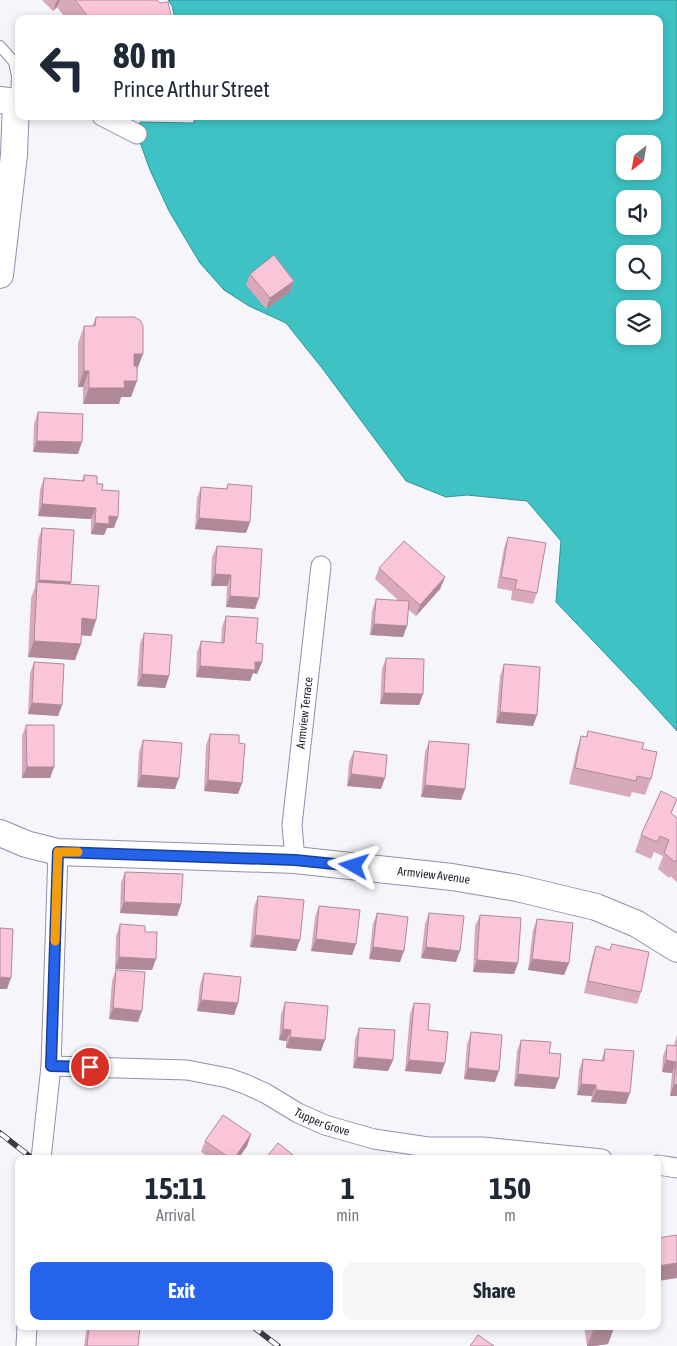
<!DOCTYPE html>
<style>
:root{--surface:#fff;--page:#f6f6f7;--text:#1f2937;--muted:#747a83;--accent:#2563eb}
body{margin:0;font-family:"Asap Condensed",sans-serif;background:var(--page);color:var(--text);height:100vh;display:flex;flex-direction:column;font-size:19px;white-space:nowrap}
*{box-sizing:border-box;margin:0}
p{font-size:16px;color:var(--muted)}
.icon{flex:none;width:28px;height:28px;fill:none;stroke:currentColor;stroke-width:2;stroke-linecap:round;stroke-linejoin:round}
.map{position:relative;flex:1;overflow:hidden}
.details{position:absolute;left:15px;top:1155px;width:646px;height:175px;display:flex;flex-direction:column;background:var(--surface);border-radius:10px;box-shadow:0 2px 8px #0003}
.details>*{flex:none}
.hud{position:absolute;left:15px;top:15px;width:648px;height:105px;border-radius:10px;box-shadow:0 2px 8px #0003;background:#fff;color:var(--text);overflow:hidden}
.needle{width:32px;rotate:211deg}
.controls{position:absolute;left:616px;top:135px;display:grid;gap:10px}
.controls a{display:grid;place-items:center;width:45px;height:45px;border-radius:10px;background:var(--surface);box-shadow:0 2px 8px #0003;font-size:25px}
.pin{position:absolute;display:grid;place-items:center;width:42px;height:42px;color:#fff;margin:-21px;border:2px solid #fff;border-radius:50%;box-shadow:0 1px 5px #0007}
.me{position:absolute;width:55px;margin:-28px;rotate:276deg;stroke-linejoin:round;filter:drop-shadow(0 0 4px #0008)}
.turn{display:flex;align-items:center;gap:18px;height:105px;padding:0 15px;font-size:22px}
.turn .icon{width:65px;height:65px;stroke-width:2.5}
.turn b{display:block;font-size:35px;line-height:42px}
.eta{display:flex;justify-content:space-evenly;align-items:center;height:85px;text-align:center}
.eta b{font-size:30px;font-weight:700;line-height:35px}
.button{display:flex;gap:10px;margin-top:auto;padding:10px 15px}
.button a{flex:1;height:58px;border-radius:10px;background:var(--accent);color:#fff;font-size:20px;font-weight:700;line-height:58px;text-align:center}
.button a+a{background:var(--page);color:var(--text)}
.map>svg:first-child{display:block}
.water{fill:#3ec2c4;stroke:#369196;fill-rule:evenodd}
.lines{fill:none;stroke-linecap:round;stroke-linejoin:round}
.lane-casing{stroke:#948eac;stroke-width:12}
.street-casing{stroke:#948eac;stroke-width:21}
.secondary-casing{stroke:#948eac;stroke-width:28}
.lane{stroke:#fff;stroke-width:10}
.street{stroke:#fff;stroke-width:19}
.secondary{stroke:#fff;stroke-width:26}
.rail-casing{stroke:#3e3b46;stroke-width:5.5}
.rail{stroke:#fff;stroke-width:4;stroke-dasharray:11;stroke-linecap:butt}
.wall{fill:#d7a9bb}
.shaded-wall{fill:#af8998}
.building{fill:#fac4d9;stroke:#af8998}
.route-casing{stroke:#184099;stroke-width:12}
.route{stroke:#2563eb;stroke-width:9}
.slow{stroke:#f59e0b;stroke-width:9}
.labels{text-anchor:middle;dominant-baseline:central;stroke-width:4;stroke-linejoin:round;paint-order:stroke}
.street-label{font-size:12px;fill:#221f2b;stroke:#fff}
</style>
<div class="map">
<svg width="677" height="1346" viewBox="0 0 677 1346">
<rect width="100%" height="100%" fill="#f6f5fb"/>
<path class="water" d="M168,0h509v731l-40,-44 -81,-85 5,-61 -34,-40 -60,-6 -21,2 -40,-16 -84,-113 -36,-45 -37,-17 -25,-16 -24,-27 -31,-52 -19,-41 -13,-36 3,-12 54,1v-7h465v-97h-484l-3,-13zM625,144h27v27h-27zM625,199h27v27h-27zM625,254h27v27h-27zM625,309h27v27h-27z"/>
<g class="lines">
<g class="lane-casing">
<path id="lane" d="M0,46l14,16 3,14 -1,26"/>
</g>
<g class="street-casing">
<g id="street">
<path d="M102,116l35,18"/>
<path id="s1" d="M295,860l-3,-35 29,-259"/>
<path id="s2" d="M51,1066l136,4 41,8 17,6 20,9 33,20 27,12 49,14 54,8h55l119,12"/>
<path d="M41,1159l10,-93 7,-214"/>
<path d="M658,1165l19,3"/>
<path d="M26,1346l1,-20"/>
</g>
</g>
<g class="secondary-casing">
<g id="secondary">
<path d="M0,100l16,2 -2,53 -14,120"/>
<path id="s3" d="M0,833l26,11 32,8 237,8 157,17 65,11 79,19 41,17 40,25"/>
</g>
</g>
<use href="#lane" class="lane"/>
<use href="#street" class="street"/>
<use href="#secondary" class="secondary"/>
<g class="rail-casing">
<path id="rail" d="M0,1133l33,26
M252,1326l26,20"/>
</g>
<use href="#rail" class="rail"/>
</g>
<path class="wall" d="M42,0h115l15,19h-106l-9,-12 -4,4z
M250,274l44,7 -4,11 -24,17 -20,-24z
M96,317l41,53 -6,27h-10l-2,7h-36v-17h-5v-44l6,-17h8z
M38,412l40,42 -45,-2 1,-28z
M84,475l13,9 5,6 12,38h-7l-3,7 -13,-1v-15l-53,-3 2,-26 4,-12 38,3z
M228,484l22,38 -4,11 -51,-4 2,-31 4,-11 25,2z
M42,528l29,54 -1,2 26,36 -5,16 -10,-1 -6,25 -47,-3 3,-59 4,-11 3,-47z
M508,537l29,56 -4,11 -22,-4 1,-9 -15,-3 7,-40z
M217,546l38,63 -29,-2 1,-21h-16l1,-29z
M379,568l66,9 -5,12 -24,27 -8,-7 -5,28 -33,-2 2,-24 4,-12 23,2 -24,-22z
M226,616l30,27 6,19 -5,12 -4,-1 -3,8 -54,-4 1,-25 4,-11 20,2 1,-16z
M144,633l25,43 -4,12 -28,-2 3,-42z
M386,658l37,36 -4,11 -39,-1 2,-35z
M34,662l28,43 -4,11 -30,-2 2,-41z
M504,664l33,51 -4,11 -37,-3 4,-47z
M26,725l28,42 -4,11h-28v-42z
M588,731l63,48 -6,16 -13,-3 -2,5 -61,-13 7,-31 5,-17 5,1z
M210,734l29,9 3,40 -4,11 -34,-3 2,-46z
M143,740l32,49 -38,-2 2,-35z
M429,741l36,48 -4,11 -40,-3 4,-45z
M354,751l27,38 -34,-3 2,-24z
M671,813l6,5v64l-7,-6 -1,2 -11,-9 5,-13 -9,-4 -3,7 -16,-7 6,-17z
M125,872l56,32 -4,12 -57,-3 1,-30z
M258,896l38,55 -46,-4 4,-40z
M319,906l37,38 -4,11 -41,-4 4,-34z
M377,913l23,49 -31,-3 4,-35z
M429,913l27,49 -35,-4 4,-34z
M480,915l38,48 -4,11 -41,-2 2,-46z
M537,919l32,44 -5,12 -36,-5 5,-40z
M120,924l25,8 11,27 -4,11 -37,-1 1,-33z
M612,944l29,48 -4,12 -53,-11 8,-35 4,-12 14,4z
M116,970l22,52 -29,-3 3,-38z
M204,973l34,30 -4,12 -37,-4 3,-26z
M285,1002l36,49 -35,-3v-7l-7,-1 2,-26z
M414,1003l14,27 13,44 -36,-3 5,-57z
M359,1028l34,32 -5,11 -35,-3 2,-29z
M471,1032l24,50 -31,-3 3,-35z
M677,1035v61h-7l2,-23 -10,-1 1,-16 4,-11h7z
M521,1040l28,13 6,36 -41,-3 3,-35z
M605,1049l21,55 -35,-2 1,-6 -15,-1 2,-25 4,-11 18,2z
M251,1134l-4,12 -9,13h-27l-10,-7 4,-11z
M87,1326h45l6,20h-54z
M584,1326h30l-6,18 -14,2h-7z"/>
<path class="shaded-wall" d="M57,0h3l-3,7 -4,4z
M294,281l-4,11 -24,17 4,-11z
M134,354h9l-6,16h-9z
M84,371h5l-6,16h-5z
M124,381h13l-6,16h-10l-2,7h-36l6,-16z
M37,441l45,1 -4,12 -45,-2z
M42,504l54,4 -5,11 -53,-3z
M109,516l9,1 -4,11h-7l-3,7 -13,-1 4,-11z
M199,518l51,4 -4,11 -51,-4z
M215,574l16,1 -4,11h-16z
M445,577l-5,12 -24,27 4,-11z
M39,580l32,2 -4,11 -30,-7z
M230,596l29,2 -4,11 -29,-2z
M82,618l14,2 -5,16 -15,-1z
M374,624l33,2 -4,11 -33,-2z
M34,641l47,3 -6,16 -47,-3z
M255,662h7l-5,12 -4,-1 -3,8 -54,-4 4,-11z
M142,674l27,2 -4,12 -28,-2z
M384,693l39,1 -4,11 -39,-1z
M32,703l30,2 -4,11 -30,-2z
M500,712l37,3 -4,11 -37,-3z
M27,767h27l-4,11h-28z
M351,774l34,4 -4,11 -34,-3z
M141,775l38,3 -4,11 -38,-2z
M208,780l34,3 -4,11 -34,-3z
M425,785l40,4 -4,11 -40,-3z
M124,902l57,2 -4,12 -57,-3z
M255,935l45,5 -4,11 -46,-4z
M316,939l40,5 -4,11 -41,-4z
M373,947l31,4 -4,11 -31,-3z
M426,947l34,4 -4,11 -35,-4z
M119,957l37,2 -4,11 -37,-1z
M532,959l37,4 -5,12 -36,-5z
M477,960l41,3 -4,11 -41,-2z
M0,977l11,1 -4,11h-7z
M201,1000l37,3 -4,12 -37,-4z
M113,1008l29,3 -4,11 -29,-3z
M283,1029l8,1 -5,11 -7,-1z
M290,1037l35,3 -4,11 -35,-3z
M357,1057l36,3 -5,11 -35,-3z
M409,1060l36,3 -4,11 -36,-3z
M666,1060l10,2 -4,11 -10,-1z
M468,1068l31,3 -4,11 -31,-3z
M518,1074l41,4 -4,11 -41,-3z
M581,1084l15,1 -4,11 -15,-1z
M674,1084l3,1v11h-7z
M596,1090l34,3 -4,11 -35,-2z
M251,1134l-4,12 -9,13h-4z
M677,1263v15l-19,3v-15z
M614,1328l-6,16 -14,2h-7l6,-15z"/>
<path class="building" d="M75,0h82l3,3 8,-1 4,17h-82z
M274,255l20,26 -24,17 -20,-24z
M96,317h38l6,3 3,6v28h-9v12h3v15h-13l1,7h-36v-17h-5v-45h11z
M38,412l45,2 -1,28 -45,-1z
M84,475l13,1v8h6l-1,6 17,1 -1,26 -9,-1v8l-14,-1 1,-15 -54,-4 2,-26 40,3z
M228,484l24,2 -2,36 -51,-4 2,-31 26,2z
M42,528l32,2 -3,52 -32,-2z
M508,537l38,6 -9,50 -22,-4 2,-9 -16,-3z
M404,541l41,36 -25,28 -41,-37z
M217,546l45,3 -3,49 -29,-2 1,-21 -16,-1z
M37,582l62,4 -3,34 -14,-2 -1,26 -47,-3z
M376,599l33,2 -2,25 -33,-2z
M226,616l32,2 -2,25 7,1 -1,18h-7v8l-55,-4 1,-25 23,2z
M144,633l28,2 -3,41 -27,-2z
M386,658l38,1 -1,35 -39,-1z
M34,662l30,2 -2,41 -30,-2z
M504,664l36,3 -3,48 -37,-3z
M26,725h28v42h-27z
M588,731l56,12 -2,6 15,3 -6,27 -14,-3 -1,5 -61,-13 6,-32 6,1z
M210,734l29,1v8l6,1 -3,39 -34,-3z
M143,740l39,3 -3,35 -38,-3z
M429,741l40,3 -4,45 -40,-4z
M354,751l33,4 -2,23 -34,-4z
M661,791l16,8 -6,14 6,5v42h-1l-1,2 -11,-9 5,-13 -9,-4 -3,6 -16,-7z
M125,872l58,2 -2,30 -57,-2z
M258,896l46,4 -4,40 -45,-5z
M319,906l41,4 -4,34 -40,-5z
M377,913l31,4 -4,34 -31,-4z
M429,913l35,3 -4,35 -34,-4z
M480,915l41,3 -3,45 -41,-3z
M537,919l36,4 -4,40 -37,-4z
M120,924l25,2v6h12l-1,27 -37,-2z
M0,928l13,1 -2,49 -11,-1z
M612,944l37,8 -8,40 -53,-11 8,-35 14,4z
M116,970l29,2 -3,39 -29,-3z
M204,973l37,4 -3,26 -37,-3z
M285,1002l43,4 -3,34 -35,-3 1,-7 -8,-1z
M414,1003l16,1 -2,26 20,2 -3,31 -36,-3z
M359,1028l36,2 -2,30 -36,-3z
M471,1032l31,3 -3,36 -31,-3z
M521,1040l30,2 -2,11 12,1 -2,24 -41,-4z
M667,1045l10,1v39l-3,-1 2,-22 -10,-2z
M605,1049l29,2 -4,42 -34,-3v-5l-15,-1 2,-25 21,2z
M223,1115l28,19 -17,25h-3l-26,-18z
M278,1143l20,16h-33z
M677,1235v28l-19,3v-28z
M89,1326h43l8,1 -2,19h-51z
M592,1326h22v2l-21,3z
M478,1335l16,11h-24z"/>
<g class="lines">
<g class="route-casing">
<path id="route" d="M90,1067l-39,-1 7,-214 237,8 59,6"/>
</g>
<use href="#route" class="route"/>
<path class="slow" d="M55,941l3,-89h20"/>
</g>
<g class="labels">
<g class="street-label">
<text stroke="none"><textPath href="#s1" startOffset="148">Armview Terrace</textPath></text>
<text stroke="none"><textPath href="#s3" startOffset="438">Armview Avenue</textPath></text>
<text stroke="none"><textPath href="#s2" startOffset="282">Tupper Grove</textPath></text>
</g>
</g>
</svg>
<div class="controls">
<a><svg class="needle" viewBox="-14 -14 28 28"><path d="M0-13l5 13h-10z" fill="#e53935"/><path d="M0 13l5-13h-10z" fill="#747a83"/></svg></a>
<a><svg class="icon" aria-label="sound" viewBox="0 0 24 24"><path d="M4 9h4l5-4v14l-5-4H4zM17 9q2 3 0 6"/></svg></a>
<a><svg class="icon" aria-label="search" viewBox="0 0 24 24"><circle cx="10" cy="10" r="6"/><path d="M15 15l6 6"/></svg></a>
<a><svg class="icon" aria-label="layers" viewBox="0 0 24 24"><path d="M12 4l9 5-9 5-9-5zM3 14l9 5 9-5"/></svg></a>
</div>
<div class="pin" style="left:90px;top:1067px;background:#d93025"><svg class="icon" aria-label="arrive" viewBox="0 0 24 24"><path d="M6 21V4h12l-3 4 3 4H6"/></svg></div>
<svg class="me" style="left:354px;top:866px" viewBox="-20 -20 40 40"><path d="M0-17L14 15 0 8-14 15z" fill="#2563eb" stroke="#fff" stroke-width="4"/></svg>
<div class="hud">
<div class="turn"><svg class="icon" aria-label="left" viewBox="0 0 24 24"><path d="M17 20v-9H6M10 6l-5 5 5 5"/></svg><div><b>80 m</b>Prince Arthur Street</div></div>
</div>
<section class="details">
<div class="eta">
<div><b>15:11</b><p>Arrival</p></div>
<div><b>1</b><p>min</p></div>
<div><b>150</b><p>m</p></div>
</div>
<div class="button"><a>Exit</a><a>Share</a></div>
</section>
</div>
